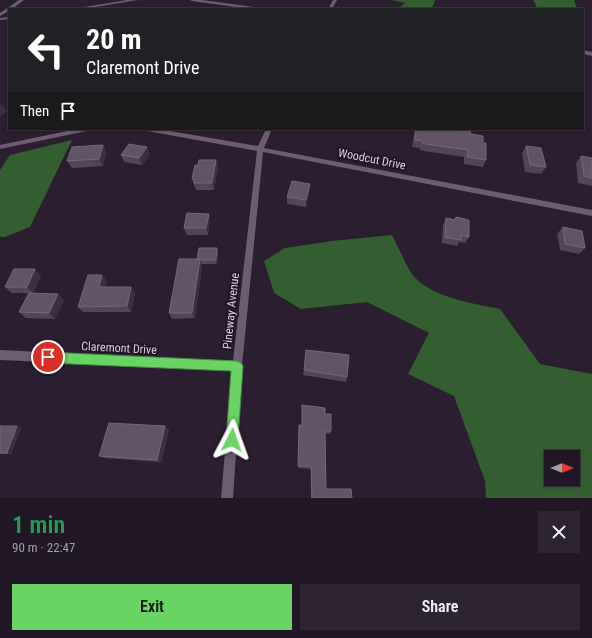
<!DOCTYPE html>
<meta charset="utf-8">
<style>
:root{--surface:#211625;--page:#2d2332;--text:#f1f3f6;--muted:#a29fa7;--line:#3e3542;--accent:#69d464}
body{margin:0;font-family:"Roboto Condensed",sans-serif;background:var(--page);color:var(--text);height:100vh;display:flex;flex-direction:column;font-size:15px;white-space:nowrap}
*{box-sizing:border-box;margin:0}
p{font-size:13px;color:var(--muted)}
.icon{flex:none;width:22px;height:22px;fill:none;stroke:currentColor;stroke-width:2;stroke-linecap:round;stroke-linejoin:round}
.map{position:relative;height:498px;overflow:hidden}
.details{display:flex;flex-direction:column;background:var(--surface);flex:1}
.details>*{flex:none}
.banner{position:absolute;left:8px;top:8px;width:576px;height:122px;border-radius:0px;box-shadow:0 1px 3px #0004,0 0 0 1px var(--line);background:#202124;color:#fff;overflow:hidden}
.needle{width:26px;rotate:90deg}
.tools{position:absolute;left:544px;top:450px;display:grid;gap:8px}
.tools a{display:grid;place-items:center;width:36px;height:36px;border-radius:0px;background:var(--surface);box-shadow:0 1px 3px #0004,0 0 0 1px var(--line);font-size:20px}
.pin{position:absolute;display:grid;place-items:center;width:34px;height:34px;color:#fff;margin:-17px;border:2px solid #fff;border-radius:50%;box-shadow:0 1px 4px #0007}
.me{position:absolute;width:44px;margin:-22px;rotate:4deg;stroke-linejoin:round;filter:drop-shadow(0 0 3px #0008)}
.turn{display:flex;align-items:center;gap:14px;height:84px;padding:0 12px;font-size:18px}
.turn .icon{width:52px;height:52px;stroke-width:2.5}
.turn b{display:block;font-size:28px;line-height:34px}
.then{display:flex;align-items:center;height:38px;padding:0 12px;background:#0003;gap:8px;font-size:15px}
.round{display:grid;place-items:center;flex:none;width:42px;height:42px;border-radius:0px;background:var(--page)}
.summary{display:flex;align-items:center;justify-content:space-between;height:68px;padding:0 12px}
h1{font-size:24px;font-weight:600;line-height:30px;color:#1e9e55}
.action{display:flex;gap:8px;margin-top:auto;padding:8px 12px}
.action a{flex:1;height:46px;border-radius:0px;background:var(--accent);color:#111;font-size:16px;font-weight:600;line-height:46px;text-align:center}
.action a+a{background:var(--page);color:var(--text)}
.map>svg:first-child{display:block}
.forest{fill:#335e30;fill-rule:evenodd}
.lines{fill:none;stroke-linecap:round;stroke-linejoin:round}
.minor{fill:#6d5d72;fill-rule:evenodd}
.tertiary{fill:#6d5d72;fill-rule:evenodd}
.wall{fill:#534559}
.shaded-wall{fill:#3d2f43}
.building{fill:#625467;stroke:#75677a}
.route{fill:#69d464;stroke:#448a41}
.labels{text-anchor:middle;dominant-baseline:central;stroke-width:4;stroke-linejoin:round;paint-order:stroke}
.street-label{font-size:12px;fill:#dbd1de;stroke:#221427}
</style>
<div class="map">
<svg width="592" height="498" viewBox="0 0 592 498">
<rect width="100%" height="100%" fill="#2c1e31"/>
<path class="forest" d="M391,0h44l-3,9h-34l7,-6z
M533,0h41l3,9h-39z
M72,140l-42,87 -25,10h-5v-67l10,-15z
M392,235c6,11 11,24 18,36 16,26 62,32 90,38l40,55 52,10v124h-106l-1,-17 -31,-85 -46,-22 21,-41 -62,-31 -66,7 -27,-16 -10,-32 21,-13 47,-7zM551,457h22v22h-22z"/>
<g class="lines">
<path class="minor" d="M127,0h11l-55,9h-11z
M190,0h12l60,8 2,1h-13l-59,-8z
M333,0h4l-5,9h-4z
M9,17v2l-9,1v-2z
M583,50l9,2v4l-9,-2z
M77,129h13l-3,2 -87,18v-4z
M144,129h14l100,17 8,-17h6l-8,19 328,62v6l-329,-64 -21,214 -9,132h-12l11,-128 -232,-10v-10l233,11 24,-210 -110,-20z"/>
<path class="tertiary" d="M19,0h5l-12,9h-3v2l-9,5v-3z"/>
</g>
<path class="wall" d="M415,129h38l17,5 13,9 3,17 -3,7 -19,-3v-7l-40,-6 -4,-1v-2l-8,-1z
M103,145l3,7 -3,14 -31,2 -5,-7z
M526,146l20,21 -5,7 -16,-2 -3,-19z
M150,154l-8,11 -18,-3 -3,-7z
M581,156l11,2v28l-14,-3 -2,-20z
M216,160l2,7 -4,23h-18l-4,-11 6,-14z
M310,184l-1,7 -3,16 -19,-3v-7z
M209,214l1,6 -2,15h-21l-3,-7z
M456,217l13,20 -4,6 -6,-1 -2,4 -15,-3 1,-18 3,-7 8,1z
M563,227l22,21 -6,6 -19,-4 -3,-16z
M217,248l1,3 -1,13h-15v2l-7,52 -23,1 -3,-6 28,-54z
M41,276l-8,17 31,7 -9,19 -29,-1 -7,-6 10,-19h-17l-7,-6z
M107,281l-2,6h26l4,6 -4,19h-48l-5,-5z
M304,370l43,7 -1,5 -43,-7z
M325,414l6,17 -1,3h-5l1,55 26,9h-41v-29l-13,-1 1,-43h3z
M0,426h17l4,2 -10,26h-11z
M169,430l-8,32 -57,-4 -5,-2z"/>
<path class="shaded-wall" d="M2,104l5,7 -7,6v-12z
M103,145l3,7 -3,14 -4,-7z
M147,147l3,7 -8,11 -3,-7z
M216,160l2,7 -4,23 -2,-7z
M310,184l-1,7 -3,16v-7z
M209,214l1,6 -2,15 -2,-7z
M217,248l1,3 -1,13 -1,-4z
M200,259l2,7 -7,52 -3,-5z
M35,269l6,7 -8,17 -6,-6z
M102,275l5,6 -4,12 -4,-6z
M131,287l4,6 -4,19 -4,-6z
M58,294l6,6 -9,19 -6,-6z
M17,426l4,2 -10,26 -4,-1z
M165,426l4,4 -8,32 -4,-2z"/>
<path class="building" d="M416,129h37l18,3 -1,2 13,2v7h3v17l-19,-3 1,-7 -42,-6 -4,-1v-2l-7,-1z
M129,144l18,3 -8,11 -18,-3z
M103,145l-4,14 -32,2 5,-14z
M526,146l15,2 5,19 -16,-2z
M581,156l11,2v20l-8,-2z
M199,160h17l-4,23h-18l1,-4h-3l3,-14h3z
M292,181l18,3 -4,16 -19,-3z
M187,213l22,1 -3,14h-22z
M456,217l13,3v17l-8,-2v5l-16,-3 1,-19 9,2z
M563,227l19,4 3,17 -20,-4z
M199,248h18l-1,12h-15l-1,-1h-3z
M179,259h21l-8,54h-23z
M14,269h21l-8,18h-22z
M88,275h14l-3,12h32l-4,19 -49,1z
M29,293l29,1 -9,19 -30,-1z
M306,350l43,5 -2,22 -43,-7z
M302,405l23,3v6h6v17h-6l1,58h25l1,9h-40l-1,-32h-13l1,-41h3z
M109,423l56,3 -8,34 -58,-4z
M0,426h17l-10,27h-7z"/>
<path class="route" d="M48,352l189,9 4,2 2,3 -5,74 -2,4 -4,2 -5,-2 -1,-4 5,-69 -183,-8 -4,-2 -2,-4 2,-3z"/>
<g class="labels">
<g class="street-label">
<text transform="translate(372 159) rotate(11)">Woodcut Drive</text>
<text transform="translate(231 311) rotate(-84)">Pineway Avenue</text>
<text transform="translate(119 348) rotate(3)">Claremont Drive</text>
</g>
</g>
</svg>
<div class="tools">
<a><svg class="needle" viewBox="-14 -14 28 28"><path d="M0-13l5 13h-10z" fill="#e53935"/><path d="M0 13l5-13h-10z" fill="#a29fa7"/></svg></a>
</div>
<div class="pin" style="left:48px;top:357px;background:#d93025"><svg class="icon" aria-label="arrive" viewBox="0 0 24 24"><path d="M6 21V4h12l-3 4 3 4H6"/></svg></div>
<svg class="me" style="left:232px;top:440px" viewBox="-20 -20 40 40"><path d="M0-17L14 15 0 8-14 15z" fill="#69d464" stroke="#fff" stroke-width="4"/></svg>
<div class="banner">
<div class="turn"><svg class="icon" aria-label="left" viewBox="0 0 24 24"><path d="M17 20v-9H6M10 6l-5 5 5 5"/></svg><div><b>20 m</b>Claremont Drive</div></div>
<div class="then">Then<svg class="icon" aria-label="arrive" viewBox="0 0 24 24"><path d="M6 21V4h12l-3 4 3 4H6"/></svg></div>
</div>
</div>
<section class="details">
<div class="summary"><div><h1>1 min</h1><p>90 m · 22:47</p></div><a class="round"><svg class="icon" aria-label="close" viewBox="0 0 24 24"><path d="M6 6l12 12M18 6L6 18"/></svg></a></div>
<div class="action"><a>Exit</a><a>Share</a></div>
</section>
